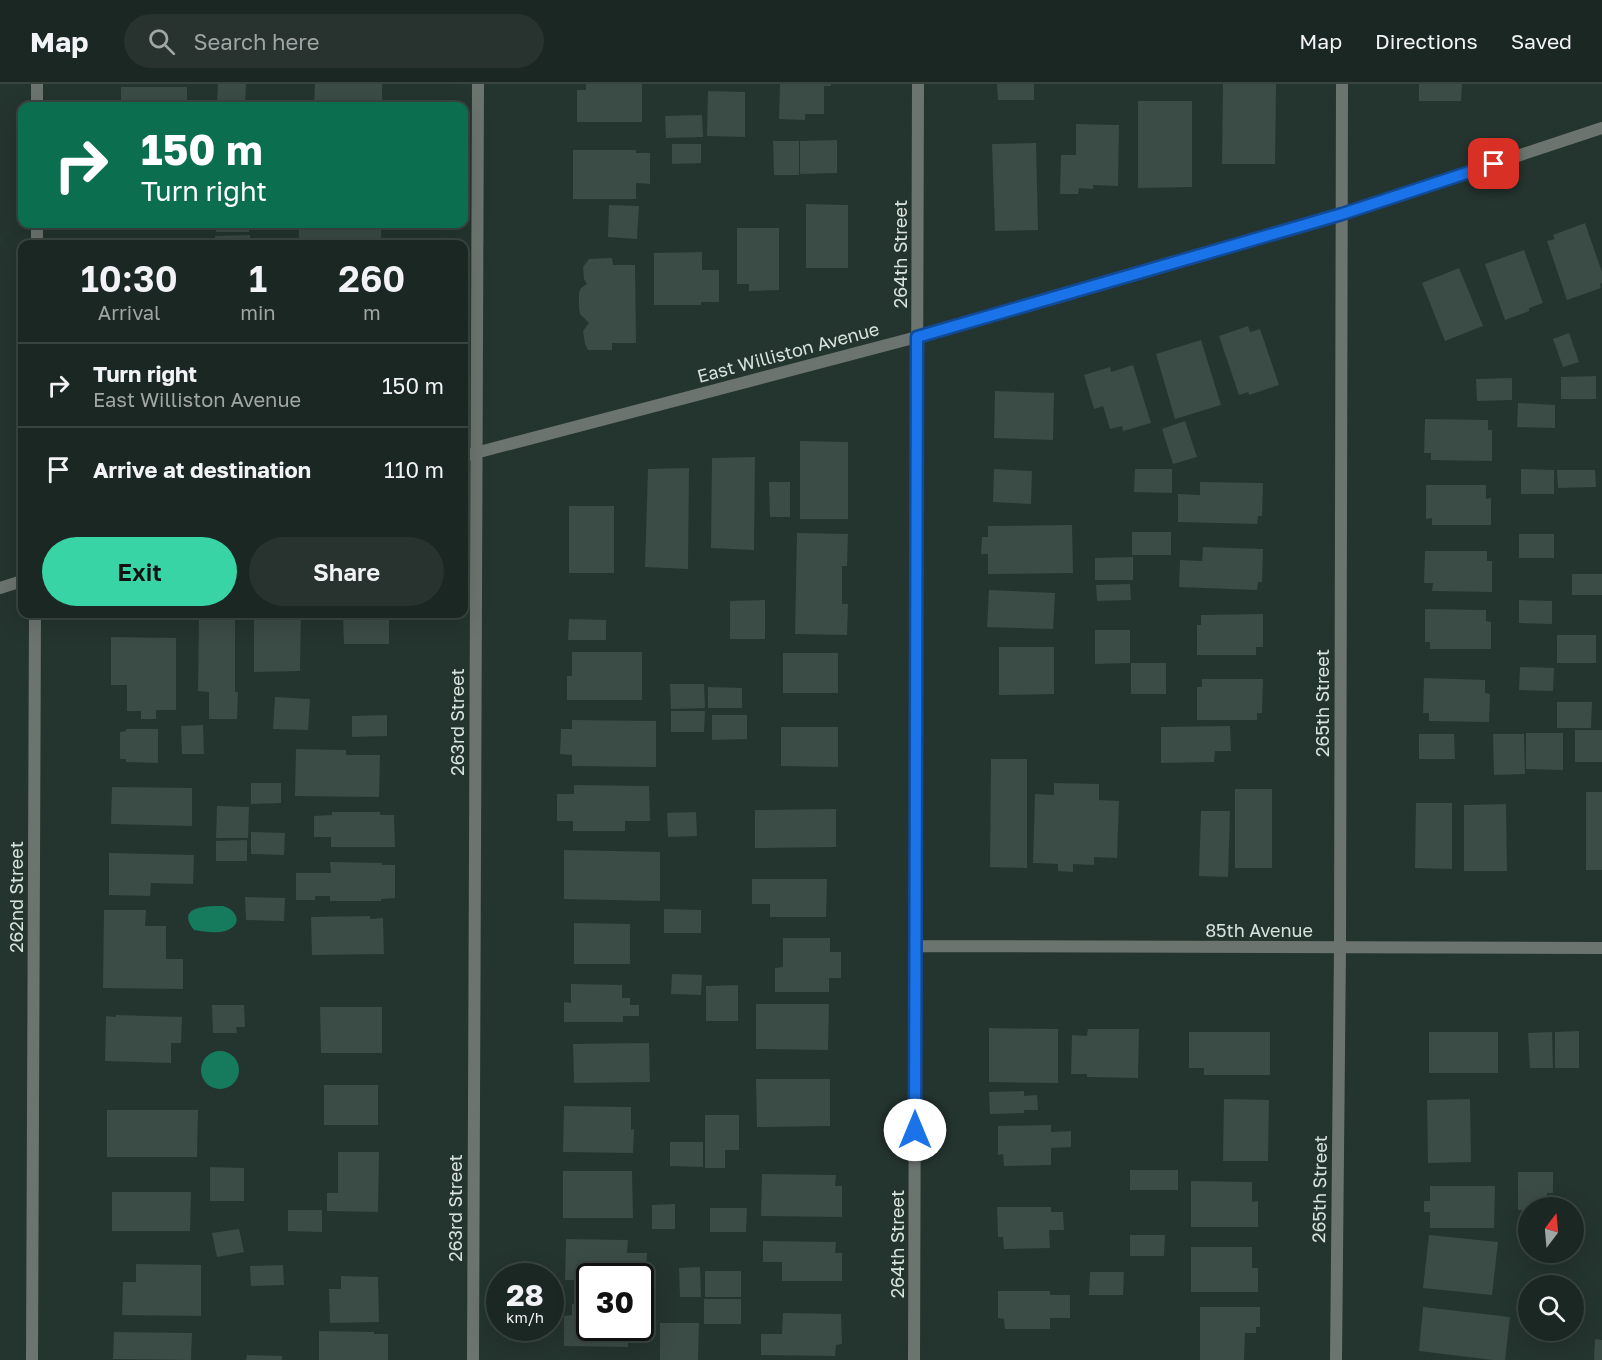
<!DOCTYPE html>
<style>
:root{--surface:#1b2722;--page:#28332f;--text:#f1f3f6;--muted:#a0a5a5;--line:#394440;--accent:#39d4a5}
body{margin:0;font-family:"Golos Text",sans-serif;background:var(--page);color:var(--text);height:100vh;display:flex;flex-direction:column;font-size:22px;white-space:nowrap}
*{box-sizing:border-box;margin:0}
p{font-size:20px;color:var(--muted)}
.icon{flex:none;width:33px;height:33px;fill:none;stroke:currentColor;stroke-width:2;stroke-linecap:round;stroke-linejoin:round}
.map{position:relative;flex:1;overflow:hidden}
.panel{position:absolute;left:18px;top:156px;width:450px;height:378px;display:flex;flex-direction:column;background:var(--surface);border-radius:12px;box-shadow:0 6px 24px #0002,0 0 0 2px var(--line)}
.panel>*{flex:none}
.hud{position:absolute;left:18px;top:18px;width:450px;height:126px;border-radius:12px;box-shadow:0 6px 24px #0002,0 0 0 2px var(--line);background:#0b6e4f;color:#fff;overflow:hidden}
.needle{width:39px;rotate:16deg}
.tools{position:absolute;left:1518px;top:1113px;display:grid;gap:12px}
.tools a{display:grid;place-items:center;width:66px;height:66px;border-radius:50%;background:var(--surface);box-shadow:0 6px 24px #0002,0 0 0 2px var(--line);font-size:30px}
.speed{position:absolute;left:486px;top:1179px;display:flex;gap:12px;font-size:30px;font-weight:700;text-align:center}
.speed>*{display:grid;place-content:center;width:78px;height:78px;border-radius:50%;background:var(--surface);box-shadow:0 6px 24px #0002,0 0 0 2px var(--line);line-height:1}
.speed small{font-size:15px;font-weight:400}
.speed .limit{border:3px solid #111;border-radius:9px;background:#fff;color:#111}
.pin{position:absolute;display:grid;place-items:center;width:51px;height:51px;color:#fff;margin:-26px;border-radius:12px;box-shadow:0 3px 9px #0006}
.me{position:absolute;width:66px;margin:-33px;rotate:0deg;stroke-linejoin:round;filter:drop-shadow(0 0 4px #0008)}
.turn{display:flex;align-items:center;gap:21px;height:126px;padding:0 24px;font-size:27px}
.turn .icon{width:78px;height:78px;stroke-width:2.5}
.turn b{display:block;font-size:42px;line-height:51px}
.eta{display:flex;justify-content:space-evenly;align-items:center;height:102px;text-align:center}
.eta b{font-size:36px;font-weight:600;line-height:42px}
.action{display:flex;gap:12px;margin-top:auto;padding:12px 24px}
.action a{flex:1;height:69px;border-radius:36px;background:var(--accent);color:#111;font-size:24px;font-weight:600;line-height:69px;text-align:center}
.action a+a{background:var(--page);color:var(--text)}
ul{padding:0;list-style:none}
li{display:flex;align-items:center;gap:18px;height:84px;padding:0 24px;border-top:2px solid var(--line)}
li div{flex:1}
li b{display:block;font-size:22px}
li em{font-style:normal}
header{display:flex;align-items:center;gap:36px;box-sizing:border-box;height:84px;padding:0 30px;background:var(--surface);border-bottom:2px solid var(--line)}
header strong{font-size:28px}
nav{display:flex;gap:33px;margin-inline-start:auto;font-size:21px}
.search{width:420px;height:54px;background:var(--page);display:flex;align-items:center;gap:15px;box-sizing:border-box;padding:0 21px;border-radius:33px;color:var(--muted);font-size:22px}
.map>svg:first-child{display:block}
.water{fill:#167a5d}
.building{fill:#3b4b45}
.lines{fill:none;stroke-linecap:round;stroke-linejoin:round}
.minor{stroke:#6c7470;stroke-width:12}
.route-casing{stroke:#114b97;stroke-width:15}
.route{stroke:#1a73e8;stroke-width:10}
.labels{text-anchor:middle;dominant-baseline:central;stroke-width:4.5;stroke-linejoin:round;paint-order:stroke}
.street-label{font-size:18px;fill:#d9e3de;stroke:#24342e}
</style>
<header>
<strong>Map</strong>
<div class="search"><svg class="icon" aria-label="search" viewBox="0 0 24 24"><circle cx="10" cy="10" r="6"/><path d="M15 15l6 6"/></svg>Search here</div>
<nav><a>Map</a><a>Directions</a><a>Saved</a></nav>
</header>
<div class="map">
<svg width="1602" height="1276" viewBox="0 0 1602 1276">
<rect width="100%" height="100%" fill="#24342e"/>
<path class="water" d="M223,822c12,3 21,17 5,24 -9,4 -24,2 -34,0 -19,-24 13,-24 29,-24z
M201 986a19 19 0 1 1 38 0a19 19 0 1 1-38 0Z"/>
<path class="building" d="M218,0h28l-1,22h-28z
M315,0h67v22h-68z
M586,0h56v38h-65v-32h9z
M780,0h51v2h-7v28h-19v6l-26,-1z
M997,0h37v16h-36z
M1223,0h53l-1,80h-53z
M1419,0h43l-1,17h-42z
M121,3h66v19h-66z
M708,7l37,1v45l-38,-1z
M1138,17h54v86l-54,1z
M702,31l1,22 -37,1 -1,-22z
M1076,40l43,1 -1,61 -25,-1v4l-14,-1 -1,6h-18l1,-39h15z
M837,56v33l-37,1v-33z
M773,57h26v34h-25z
M1036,59l2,87 -43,1 -3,-87z
M672,60h29v19l-29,1z
M573,66h63v3h14v31l-14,-1v16h-63z
M806,120l42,1v63h-42z
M609,121l30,1 -2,33 -29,-2z
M1585,139l17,49v11l-2,1 1,4 -34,12 -20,-59 8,-2 -2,-4z
M216,140h33v8h-33z
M299,140h82v16h4v4h-86z
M737,144h42v62l-30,1v-7h-12z
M250,151v9h-35v-8z
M1524,166l19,53 -14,5v3l-24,9 -20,-56z
M702,168v18h17v32h-18v3h-47v-52z
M612,174l1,7h22l1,78h-24v7h-24l-3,-6 -2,-13 6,-8 -9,-9 -1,-6v-15l2,-5 6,-4 -3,-5 -1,-12 6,-8z
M1459,184l24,58 -38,15 -23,-58z
M1248,242l2,6 10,-3 19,56 -30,10 -1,-3 -9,3 -20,-59z
M1569,249l10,29 -16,5 -10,-28z
M1201,256l20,65 -46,14 -19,-65z
M1133,281l18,58 -28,8 -1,-5 -12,3 -7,-23 -9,3 -10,-34 26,-8 1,5z
M1596,292v23h-35v-22z
M1512,294v22l-35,1 -1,-22z
M995,307l59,2 -1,47 -59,-2z
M1518,319l37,2v23l-38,-1z
M1425,335l63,1v10h4v31l-61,-1v-7h-7z
M1185,337l12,36 -24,7 -11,-35z
M800,357l48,1v77h-48z
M755,373l-1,93 -43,-2 1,-90z
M689,384l-1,101 -43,-2 3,-98z
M994,385l38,2 -1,33 -38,-2z
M1135,385h37v24l-38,-1z
M1521,385l33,1v24h-33z
M1557,386h38l1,17 -38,1z
M769,398h21v35h-20z
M1200,398l63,1 -1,33h-4l-1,8 -79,-2v-28l22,1z
M1426,401h60v14l5,-1v27h-59v-7l-6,1z
M569,422h45v67h-45z
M1072,441l1,48 -85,1v-20h-7l1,-17h6v-11z
M1132,448h39v23h-39z
M797,449l51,1 -1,32h-5v38h6l-1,31 -52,-1z
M1519,450h35v24h-35z
M1203,463l60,2 -1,33h-4l-1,8 -78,-3 1,-27 22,1z
M1425,467h62v10h5v31l-60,-1 1,-8h-9z
M1133,473v23h-38v-22z
M1572,490h30v21h-30z
M1130,500l1,16 -34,1 -1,-16z
M989,506l66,3 -2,36 -66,-2z
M765,516v39h-35v-38z
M1519,516l33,1v23l-33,-1z
M1425,525l61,1v11l5,1v27h-61v-7h-5z
M254,530h47l-1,57 -46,1z
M343,530h46v30h-45z
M1263,530v33h-7v8h-59v-30h4v-10z
M199,531h18v3h18v74h3l-1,27h-28v-27l-11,-1z
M569,535l37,1v20h-38z
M1095,546h35v33l-35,1z
M1557,551h39v28h-39z
M111,553l65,1v72h-20v9h-15v-8h-14v-26h-16z
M999,563h55v47l-55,1z
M572,568h70v48h-75v-24h5z
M783,569h55v40h-55z
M1131,579h35v31h-35z
M1520,583l34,1 -1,23 -34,-1z
M1424,594l61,2v13l5,1 -1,28 -60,-1v-8h-6z
M1202,595h61l-1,34h-5v7h-60v-33h5z
M670,600h34l1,24 -34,1z
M708,603l34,1v20h-34z
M275,613l35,2 -2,31 -35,-1z
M1557,618h35l-1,26h-34z
M671,627h34l-1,21h-33z
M387,631v21l-35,1v-21z
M712,631h35v24l-35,1z
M572,636l84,1v46l-84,-1v-11l-12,-1 1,-25h11z
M203,641l1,29h-22l-1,-28z
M1230,642l1,25h-16l-1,11 -53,1v-36z
M781,643h57v40l-57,-1z
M126,645h32v34l-32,-1v-3h-6v-27l6,-1z
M1575,646h27v32h-27z
M1526,649h37v37l-37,-1z
M1419,650h35l1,25h-36z
M1493,650h31l1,40 -31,1z
M296,665l50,1v5h34l-1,42 -84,-1z
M991,675h36v109l-37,-1z
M251,699h30v20l-30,1z
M1054,699l45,1v16l20,1 -2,57 -23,-1v8l-21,-1v8l-15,-1v-7l-25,-1 2,-69 19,1z
M574,701l75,1 1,35h-25v10h-52v-10h-16v-27h17z
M112,703l80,1v38l-81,-2z
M1235,705h37v79h-37z
M1586,708h16v78h-16z
M1416,719h36v66l-37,-1z
M1506,720l1,67h-43v-66z
M217,722l32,1 -1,31h-32z
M836,725v38l-81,1v-38z
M1201,727h29l-2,66 -29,-1z
M332,728h48v3h14l1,32h-64v-10h-17v-21l18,-1z
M696,728l1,24 -29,1 -1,-24z
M251,748l34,1 -1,22 -33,-1z
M247,756v21h-31v-20z
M564,766l96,2v49l-96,-2z
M109,769l85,2 -1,29 -42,-1 -1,13 -41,-1z
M330,778l52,1v2h13v33l-14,1v2h-51v-5h-15v4h-19v-27h35z
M752,795h75l-1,38h-56v-13h-18z
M245,813l40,1 -1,23 -38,-1z
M664,825l37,1v23h-37z
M104,826h42l-1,16h21v33h17v30l-80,-1z
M370,832v3l13,-1 1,36 -72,1 -1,-38z
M574,839l56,1v40h-56z
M783,854h47v14h11v26h-12v14h-54v-24l8,-1z
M672,890l30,1 -1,20 -30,-1z
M571,900l51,1v13h8v7h9v11h-16v6h-59v-20l7,1z
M738,901v36h-32v-35z
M756,920h73l-1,46 -72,-1z
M212,921h32l1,22h-9l1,6h-24z
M320,923h62v46h-61z
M116,931l66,2 -1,26h-10v20l-66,-2 1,-45 10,1z
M989,944l69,1v54l-69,-1z
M1088,945h51l-1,49 -51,-1v-3h-16l1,-39 15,1z
M1579,947v37h-24v-36z
M1189,948h81v43h-66v-7h-15z
M1429,948h69v41h-69z
M1552,948l1,36h-23l-2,-35z
M649,959l1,39 -76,1 -1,-39z
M756,995h74v47l-73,1z
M324,1001h54v40h-54z
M1024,1007v5l13,-1 1,15h-14v3l-34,1 -1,-22z
M1224,1015l45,1 -1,61h-45z
M1470,1015l1,63 -43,1 -1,-63z
M564,1022l67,1v23l3,-1 -1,24 -70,-1z
M107,1026h91l-1,47h-90z
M705,1031h34v35h-14v18h-20z
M1051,1041v7l20,-1v16l-20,1v17l-47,1 -1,-12 -5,1v-29z
M670,1058h33v25l-33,-1z
M338,1068h41l-1,60 -51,-1v-18h11z
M210,1083l34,1v33h-34z
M1130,1086h48v20h-48z
M563,1087h69l1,47h-70z
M1518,1088h35v21h-6v15h-19v2h-10z
M762,1090l74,1 -1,11h7v31l-81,-1z
M1191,1097l61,1v20l6,-1v26h-67z
M1430,1102h65l-1,42h-64v-16h-6v-11h6z
M112,1108h79l-1,39h-78z
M675,1120v25h-23v-24z
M997,1123h54v5h12l1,18h-15l1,18 -46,1 -1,-12h-5z
M710,1124h37l-1,24h-36z
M288,1126h34v22l-34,-1z
M239,1145l5,23 -27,5 -5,-24z
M1130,1151h35l-1,21h-34z
M1429,1151l69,7 -6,53 -69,-7z
M566,1155l62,1 -1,13h20l-1,27h-6v-4h-50v4h-25z
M763,1157l73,1 -1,11h7v28h-60v-19h-19z
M1191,1163h61v21h6v24h-67z
M136,1180l65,1v51l-79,-1 1,-33h13z
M283,1181l1,20 -33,1 -1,-20z
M700,1183l1,30h-21l-1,-29z
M705,1187h36v26h-36z
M1090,1188h34l-1,23h-34z
M341,1192l37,1 1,45 -49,1 -1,-34h12z
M998,1207h52v4h20v23h-20v11h-45l-1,-10 -6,-1z
M704,1215h37v25h-37z
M572,1220h18v24h38v19l-64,-1v-30l8,-1z
M1200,1223h60v20h-4v6h-11l-1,27h-44z
M1423,1223l87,10 -5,43h-12l-74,-9z
M783,1229l58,1 1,30 -6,1 -1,11 -74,-1v-21h21z
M660,1239h39l-1,37h-38z
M319,1247l55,1v2h14v26h-69z
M114,1248l78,1 -1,27 -78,-1z
M1595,1255l7,1v20h-8z
M247,1271l35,1v4h-36z"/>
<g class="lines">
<path class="minor" d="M37,22v-22
M37,160v-20
M464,372l453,-119 425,-123 260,-86
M0,504l22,-7
M916,862l686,2
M32,1276l3,-746
M473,1276l5,-1276
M914,1276l4,-1276
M1336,1276l4,-412 2,-864"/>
</g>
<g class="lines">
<g class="route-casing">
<path id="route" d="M915,1046l2,-793 425,-123 152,-50"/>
</g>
<use href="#route" class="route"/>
</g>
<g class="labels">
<g class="street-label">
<text transform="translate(900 170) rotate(-90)">264th Street</text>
<text transform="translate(788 268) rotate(-15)">East Williston Avenue</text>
<text transform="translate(1322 619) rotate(-90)">265th Street</text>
<text transform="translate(457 638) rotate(-90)">263rd Street</text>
<text transform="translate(16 813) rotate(-90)">262nd Street</text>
<text x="1259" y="846">85th Avenue</text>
<text transform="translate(1319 1105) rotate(-89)">265th Street</text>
<text transform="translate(455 1124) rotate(-90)">263rd Street</text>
<text transform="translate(897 1160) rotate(-90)">264th Street</text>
</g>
</g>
</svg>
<div class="tools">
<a><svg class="needle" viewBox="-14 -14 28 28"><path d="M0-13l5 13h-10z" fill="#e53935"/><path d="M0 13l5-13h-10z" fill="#a0a5a5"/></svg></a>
<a><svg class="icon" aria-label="search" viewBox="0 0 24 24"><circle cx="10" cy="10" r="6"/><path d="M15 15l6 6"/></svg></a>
</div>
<div class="speed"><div>28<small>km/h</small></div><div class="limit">30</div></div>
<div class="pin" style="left:1494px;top:80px;background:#d93025"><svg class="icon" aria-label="arrive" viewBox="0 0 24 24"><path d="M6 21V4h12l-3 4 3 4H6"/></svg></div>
<svg class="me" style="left:915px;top:1046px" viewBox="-20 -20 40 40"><circle r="19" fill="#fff"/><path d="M0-13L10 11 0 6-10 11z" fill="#1a73e8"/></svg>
<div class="hud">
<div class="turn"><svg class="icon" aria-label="right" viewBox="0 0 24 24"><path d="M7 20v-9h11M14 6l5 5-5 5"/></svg><div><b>150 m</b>Turn right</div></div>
</div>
<section class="panel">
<div class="eta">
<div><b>10:30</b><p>Arrival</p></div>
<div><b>1</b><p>min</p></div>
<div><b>260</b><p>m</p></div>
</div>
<ul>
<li><svg class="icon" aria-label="right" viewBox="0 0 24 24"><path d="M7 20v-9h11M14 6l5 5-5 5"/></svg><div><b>Turn right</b><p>East Williston Avenue</p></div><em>150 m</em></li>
<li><svg class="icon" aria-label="arrive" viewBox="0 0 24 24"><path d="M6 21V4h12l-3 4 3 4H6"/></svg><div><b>Arrive at destination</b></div><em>110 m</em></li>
</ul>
<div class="action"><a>Exit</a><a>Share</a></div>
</section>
</div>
